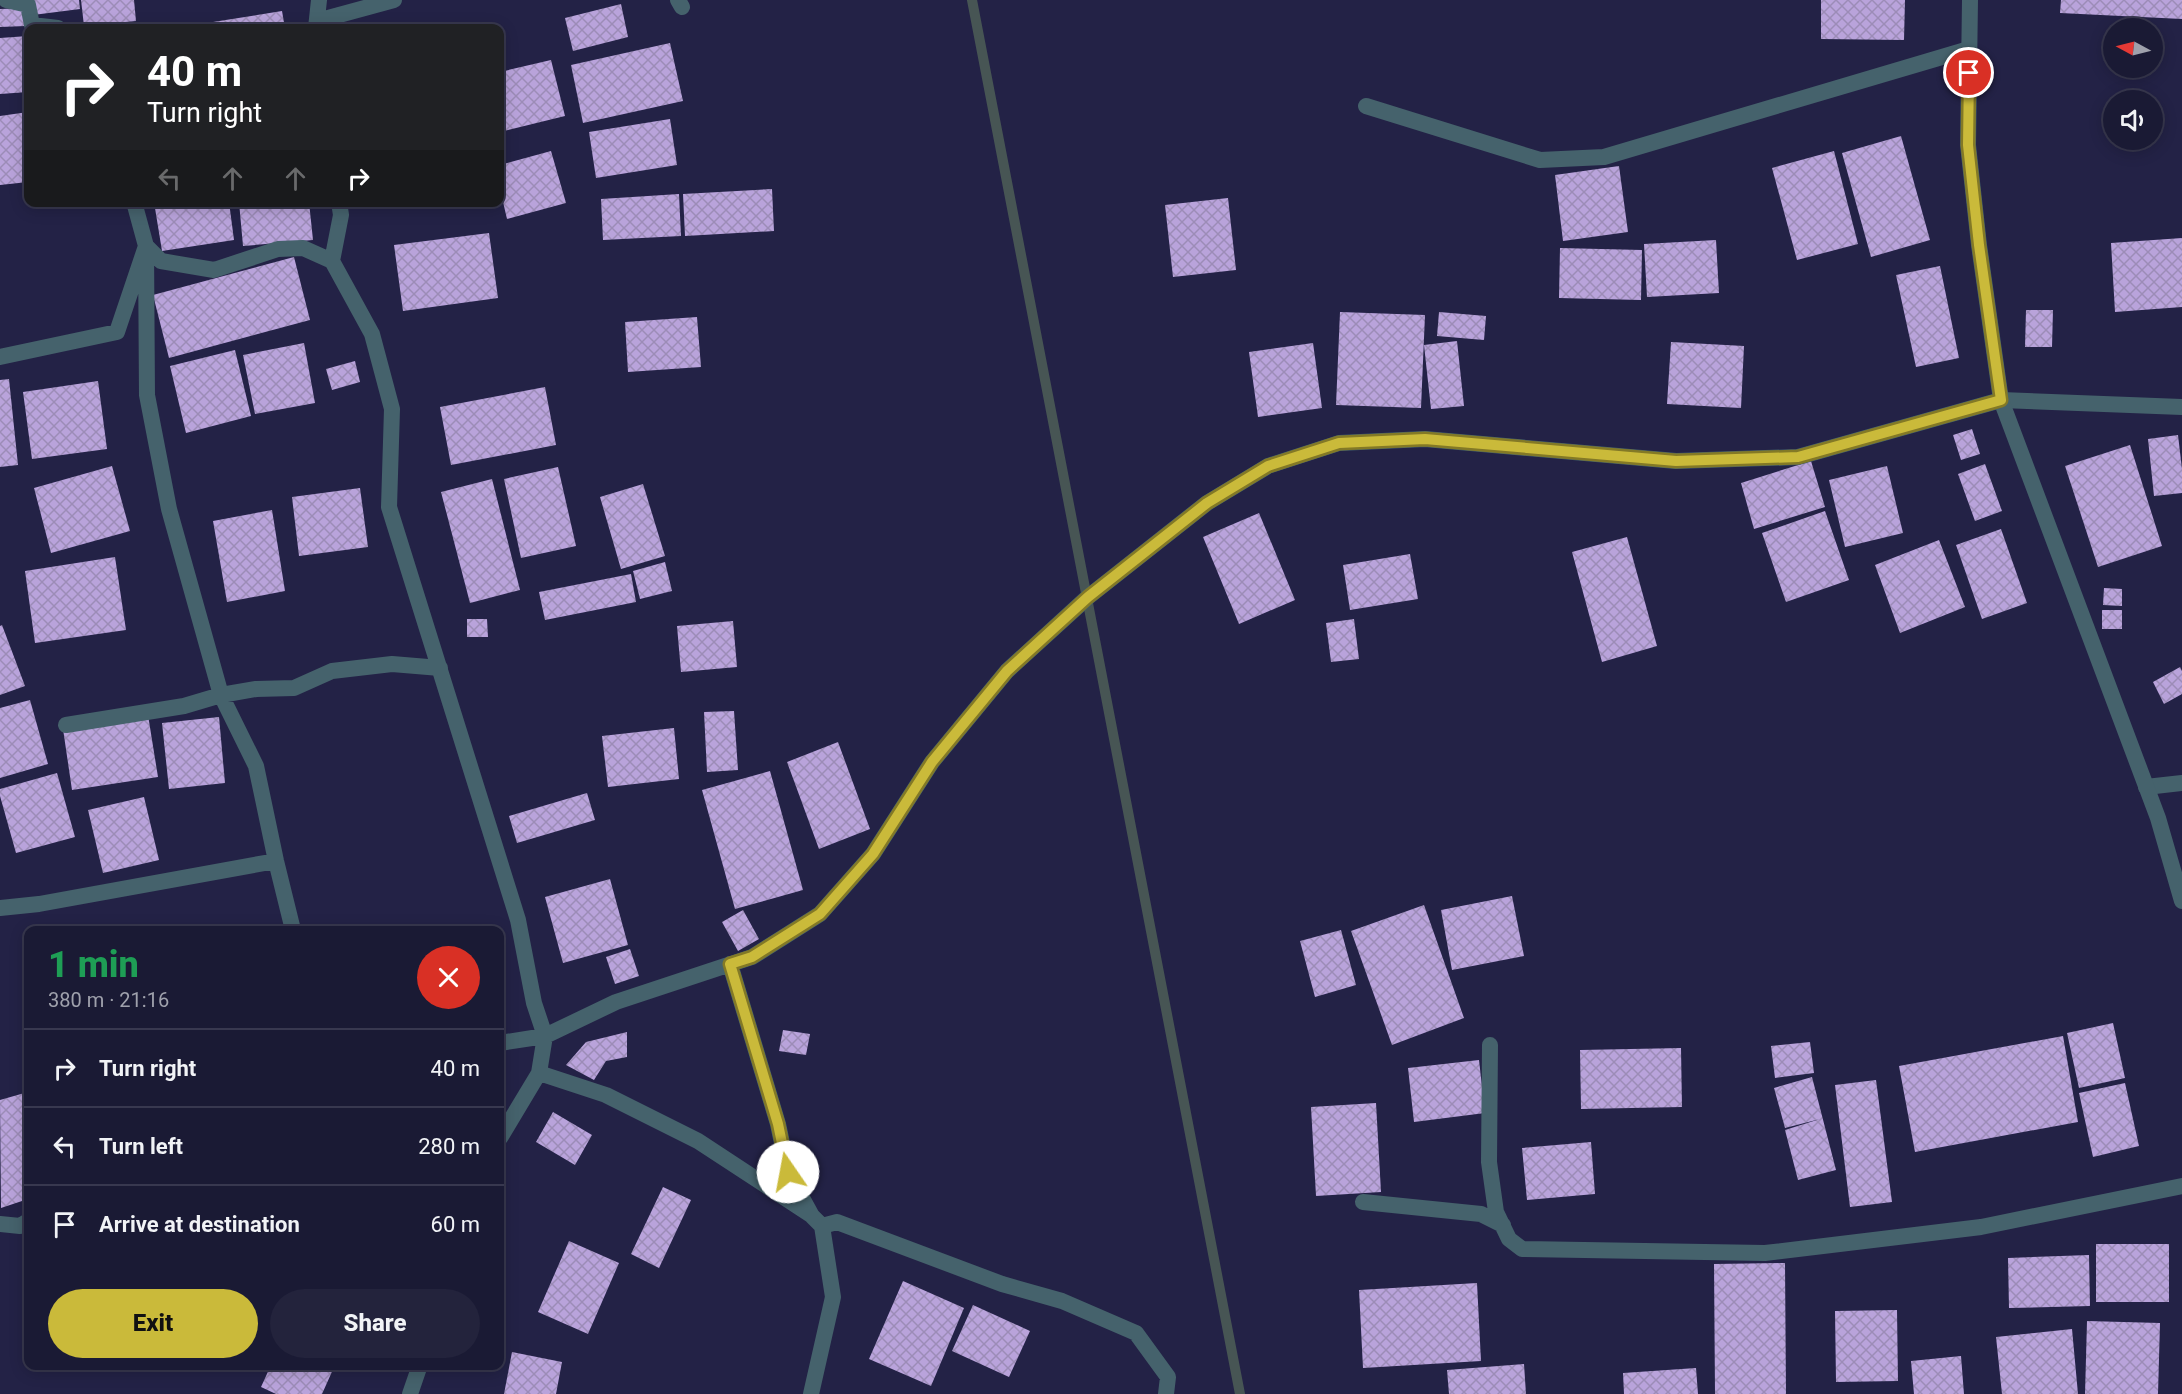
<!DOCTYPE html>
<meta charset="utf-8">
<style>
:root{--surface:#1a1a34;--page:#23233c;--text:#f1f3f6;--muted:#9fa1ac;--line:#38384f;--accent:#caba3a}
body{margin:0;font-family:Roboto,sans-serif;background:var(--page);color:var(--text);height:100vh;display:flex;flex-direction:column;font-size:22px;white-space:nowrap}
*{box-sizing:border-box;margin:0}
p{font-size:20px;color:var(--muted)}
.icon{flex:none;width:33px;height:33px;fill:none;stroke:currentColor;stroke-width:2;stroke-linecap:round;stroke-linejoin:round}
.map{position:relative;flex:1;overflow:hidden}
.details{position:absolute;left:24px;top:926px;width:480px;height:444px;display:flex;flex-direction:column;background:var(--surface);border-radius:12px;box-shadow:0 3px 15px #0003,0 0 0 2px var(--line)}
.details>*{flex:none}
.banner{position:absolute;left:24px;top:24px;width:480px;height:183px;border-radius:12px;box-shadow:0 3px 15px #0003,0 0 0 2px var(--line);background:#202124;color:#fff;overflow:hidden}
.needle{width:39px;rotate:277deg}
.tools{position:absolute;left:2103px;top:18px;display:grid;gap:12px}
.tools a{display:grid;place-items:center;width:60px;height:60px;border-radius:50%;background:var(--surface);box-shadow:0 3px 15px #0003,0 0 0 2px var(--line);font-size:30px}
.pin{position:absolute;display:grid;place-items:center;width:51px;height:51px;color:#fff;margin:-26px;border:3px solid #fff;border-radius:50%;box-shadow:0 2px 6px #0007}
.me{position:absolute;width:66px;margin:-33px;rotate:348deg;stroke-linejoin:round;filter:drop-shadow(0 0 4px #0008)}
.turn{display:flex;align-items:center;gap:21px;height:126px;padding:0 24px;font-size:27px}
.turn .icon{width:78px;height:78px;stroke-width:2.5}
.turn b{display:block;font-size:42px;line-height:51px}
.lanes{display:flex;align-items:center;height:57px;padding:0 24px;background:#0003;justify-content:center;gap:30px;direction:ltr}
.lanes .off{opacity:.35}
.round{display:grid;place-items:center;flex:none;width:63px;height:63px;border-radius:32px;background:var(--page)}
.overview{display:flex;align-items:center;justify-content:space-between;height:102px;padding:0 24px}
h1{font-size:36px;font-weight:800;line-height:45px;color:#1e9e55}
.cta{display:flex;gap:12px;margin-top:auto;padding:12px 24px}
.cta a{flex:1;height:69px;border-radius:36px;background:var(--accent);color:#111;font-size:24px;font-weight:800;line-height:69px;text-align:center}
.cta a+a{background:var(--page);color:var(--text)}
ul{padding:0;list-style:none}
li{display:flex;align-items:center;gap:18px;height:78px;padding:0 24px;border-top:2px solid var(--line)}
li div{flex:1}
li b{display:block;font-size:22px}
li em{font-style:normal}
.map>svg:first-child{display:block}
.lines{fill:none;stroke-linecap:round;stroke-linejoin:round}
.stream{stroke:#475554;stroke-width:10}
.building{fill:url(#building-cross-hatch)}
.minor{stroke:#45626c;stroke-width:16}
.tertiary{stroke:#45626c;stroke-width:16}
.route-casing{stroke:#837926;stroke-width:15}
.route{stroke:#caba3a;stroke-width:10}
</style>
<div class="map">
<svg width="2182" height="1394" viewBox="0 0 2182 1394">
<defs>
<pattern id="building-cross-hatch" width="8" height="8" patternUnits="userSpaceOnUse" patternTransform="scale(1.5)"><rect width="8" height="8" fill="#b9a3db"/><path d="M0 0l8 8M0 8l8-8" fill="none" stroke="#9c8cb7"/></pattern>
</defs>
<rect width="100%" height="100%" fill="#232246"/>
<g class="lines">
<path class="stream" d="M972,0l268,1394"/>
</g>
<path class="building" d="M31,0h48l1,9 -47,6z
M81,0h53l2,21 -52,5z
M1821,0h84l-1,40 -83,-1z
M2061,0h121v19l-122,-6z
M621,4l7,33 -55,14 -8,-33z
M25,8l1,18 -26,1v-18z
M282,11l3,17h-71l-1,-6z
M28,36v56l-28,2v-56z
M670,43l13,58 -100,22 -12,-58z
M551,60l14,56 -65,16v-60z
M28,112v70l-28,3v-69z
M670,119l7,46 -81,13 -7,-46z
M1901,136l29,104 -59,17 -29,-104z
M551,151l15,52 -59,16 -7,-30v-24z
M1834,151l24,93 -61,16 -25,-92z
M1619,166l9,66 -65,9 -8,-66z
M772,189l2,42 -89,5 -2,-42z
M679,194l2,42 -78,4 -2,-41z
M1228,198l8,72 -63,7 -8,-72z
M154,202h75l5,38 -72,11z
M239,202h70l4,38 -70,6z
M489,233l9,65 -95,13 -9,-66z
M2182,238v69l-67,5 -4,-69z
M1716,240l3,53 -72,4 -3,-53z
M1560,248l82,2 -1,50 -82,-2z
M294,257l16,63 -141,38 -16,-63z
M1940,266l19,92 -43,9 -20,-92z
M2026,310h27l-1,37h-27z
M1340,312l85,3 -4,93 -85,-3z
M1439,312l47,4 -2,24 -47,-4z
M697,317l4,50 -73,5 -3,-50z
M1457,341l7,65 -33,3 -7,-64z
M1671,342l73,4 -3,62 -74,-4z
M304,343l11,60 -60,11 -12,-59z
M1313,343l9,65 -64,9 -9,-65z
M235,350l16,66 -65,17 -16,-67z
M355,361l5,21 -28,8 -6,-21z
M9,379l9,86 -18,2v-87z
M98,381l9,68 -75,10 -9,-67z
M545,387l11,58 -105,20 -11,-58z
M1972,429l8,25 -19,6 -8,-25z
M2178,435l4,34v24l-28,3 -6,-57z
M2130,445l32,101 -64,21 -33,-101z
M1811,461l14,46 -71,22 -13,-46z
M1985,464l17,47 -27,10 -17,-47z
M112,466l18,65 -79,22 -17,-65z
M1887,466l16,67 -58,14 -16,-67z
M558,467l18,79 -55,12 -17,-79z
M492,479l28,111 -50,13 -29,-111z
M643,484l22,72 -44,13 -21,-72z
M360,488l8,59 -69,9 -7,-59z
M272,510l13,81 -58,11 -14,-81z
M1825,511l24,69 -63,22 -24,-69z
M1259,513l36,87 -56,24 -36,-87z
M2001,529l26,74 -45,16 -26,-74z
M1627,537l30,109 -55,16 -30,-110z
M1939,540l26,67 -65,26 -25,-68z
M1410,554l8,45 -68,11 -7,-45z
M115,557l11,73 -91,13 -10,-72z
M665,562l7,29 -32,8 -7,-28z
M631,574l5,28 -91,18 -6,-28z
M2104,588l18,1v17l-19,-1z
M2102,610h20v19h-20z
M467,619h20l1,18h-21z
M1354,619l5,40 -28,3 -5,-39z
M733,621l4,46 -56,5 -4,-46z
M2,625l23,61 -25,9v-69z
M2180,667l2,4v23l-18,10 -11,-22z
M30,700l18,64 -48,14v-70z
M734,711l4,59 -31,2 -3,-60z
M148,715l10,62 -86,13 -9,-61z
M219,717l6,66 -56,6 -7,-66z
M674,728l5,51 -71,8 -6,-51z
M838,742l32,87 -51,20 -32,-87z
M770,771l33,119 -68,19 -33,-119z
M57,773l18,64 -59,16 -16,-57v-7z
M587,793l8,27 -78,23 -8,-27z
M144,797l15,63 -56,13 -15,-63z
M610,879l18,66 -65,18 -18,-66z
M1512,896l12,60 -72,14 -11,-60z
M1424,905l40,113 -72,27 -41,-114z
M743,910l16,29 -21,12 -16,-29z
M1341,930l15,55 -41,12 -15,-56z
M630,949l9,27 -24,8 -9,-27z
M2113,1023l12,55 -46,10 -12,-55z
M783,1030l27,4 -4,21 -27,-4z
M627,1032v25l-21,4 -12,19 -28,-15 20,-23z
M2063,1036l15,86 -163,30 -16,-86z
M1810,1042l4,31 -39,5 -4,-32z
M1681,1048l1,59 -101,2 -1,-59z
M1479,1060l6,53 -71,9 -6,-54z
M1812,1077l24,93 -38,10 -13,-50 35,-11 -35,9 -11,-40z
M1876,1080l16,122 -42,5 -15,-122z
M2125,1083l14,63 -46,11 -14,-64z
M28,1092v107l-27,9 -1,-108z
M1376,1103l5,89 -65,4 -5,-89z
M553,1112l39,23 -17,30 -39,-23z
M1591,1142l4,52 -68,6 -5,-52z
M663,1187l28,13 -32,68 -28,-14z
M569,1241l50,22 -31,71 -50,-22z
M2096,1244h73v58h-73z
M2089,1255l1,51 -81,2 -1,-50z
M1785,1263l1,131h-71l-1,-130z
M903,1281l61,27 -33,78 -62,-27z
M1477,1283l4,78 -118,7 -4,-78z
M973,1305l57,26 -21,46 -57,-26z
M1897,1310l1,71 -62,1 -1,-71z
M2087,1321l73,2 -2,71h-73z
M2072,1329l6,65h-76l-6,-57z
M512,1352l50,10 -6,32h-52z
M1961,1356l3,38h-50l-3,-33z
M1524,1364l2,30h-77l-2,-24z
M271,1365h64l-13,29h-46l-15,-7z
M1696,1368l2,26h-74l-1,-21z"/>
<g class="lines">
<path class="minor" d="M6,0l22,5 4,20 26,3
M678,0l4,7
M317,21l77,-21
M316,28l3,-28
M1366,106l174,54 64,-3 365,-108
M134,202l12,44 15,15 53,9 64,-21 25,-1 29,13 40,73 20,75 -3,98 129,413 16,83 11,33 -6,37 -39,65
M332,261l9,-46 -2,-13
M0,357l117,-25 29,-86 1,149 22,114 52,186 35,71 20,95 17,69
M66,725l118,-19 37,-11 35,-6 38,-1 38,-17 60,-7 48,4
M2146,787l36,-4
M0,908l39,-4 237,-43
M730,964l48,160 10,48 24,44 10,10 11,71 -22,97
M500,1043l45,-7 71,-34 136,-45 68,-43 53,-60 59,-92 75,-91 81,-74 119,-94 61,-37 71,-23 86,-4 251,22 122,-4 203,-57 181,7
M1490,1045l-1,117 7,50 13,27 13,10 243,4 216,-26 201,-41
M539,1073l67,22 92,46 113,74
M1363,1202l118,12 22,11
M0,1224l20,2 8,-5
M822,1226l15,-4 165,62 60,17 74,32 32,44 -2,17
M410,1394l10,-29"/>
<path class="tertiary" d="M1970,0l-2,145 11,100 22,155 157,418 24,83"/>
</g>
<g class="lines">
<g class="route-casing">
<path id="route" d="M788,1172l-10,-48 -48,-160 22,-7 68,-43 53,-60 59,-92 75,-91 81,-74 119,-94 61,-37 71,-23 86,-4 251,22 122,-4 203,-57 -22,-155 -11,-100 1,-72"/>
</g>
<use href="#route" class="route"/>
</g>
</svg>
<div class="tools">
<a><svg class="needle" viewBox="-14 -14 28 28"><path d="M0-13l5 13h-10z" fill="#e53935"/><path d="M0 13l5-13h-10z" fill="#9fa1ac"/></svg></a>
<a><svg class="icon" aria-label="sound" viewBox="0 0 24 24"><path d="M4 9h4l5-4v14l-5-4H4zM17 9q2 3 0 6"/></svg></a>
</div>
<div class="pin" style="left:1969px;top:73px;background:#d93025"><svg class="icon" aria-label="arrive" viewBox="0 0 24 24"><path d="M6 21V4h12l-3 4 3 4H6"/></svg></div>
<svg class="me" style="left:788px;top:1172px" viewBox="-20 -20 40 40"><circle r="19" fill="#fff"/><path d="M0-13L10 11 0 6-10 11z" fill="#caba3a"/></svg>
<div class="banner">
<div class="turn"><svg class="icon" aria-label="right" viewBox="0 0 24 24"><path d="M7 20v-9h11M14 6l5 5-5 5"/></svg><div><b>40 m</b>Turn right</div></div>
<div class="lanes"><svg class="icon off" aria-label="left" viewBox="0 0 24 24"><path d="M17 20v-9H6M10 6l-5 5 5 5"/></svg><svg class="icon off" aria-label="ahead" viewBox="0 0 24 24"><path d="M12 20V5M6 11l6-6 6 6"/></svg><svg class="icon off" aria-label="ahead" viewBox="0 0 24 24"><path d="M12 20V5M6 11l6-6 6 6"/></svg><svg class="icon" aria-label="right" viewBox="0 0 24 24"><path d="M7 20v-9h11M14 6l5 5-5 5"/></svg></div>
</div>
<section class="details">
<div class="overview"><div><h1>1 min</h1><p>380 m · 21:16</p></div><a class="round" style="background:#d93025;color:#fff"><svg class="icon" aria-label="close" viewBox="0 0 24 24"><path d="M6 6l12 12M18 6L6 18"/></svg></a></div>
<ul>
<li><svg class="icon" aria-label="right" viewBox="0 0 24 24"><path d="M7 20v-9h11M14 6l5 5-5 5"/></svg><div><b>Turn right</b></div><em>40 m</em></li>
<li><svg class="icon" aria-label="left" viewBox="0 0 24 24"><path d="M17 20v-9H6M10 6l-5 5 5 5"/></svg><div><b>Turn left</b></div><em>280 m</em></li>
<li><svg class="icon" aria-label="arrive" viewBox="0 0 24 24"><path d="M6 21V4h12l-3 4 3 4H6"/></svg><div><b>Arrive at destination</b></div><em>60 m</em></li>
</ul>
<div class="cta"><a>Exit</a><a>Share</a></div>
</section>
</div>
